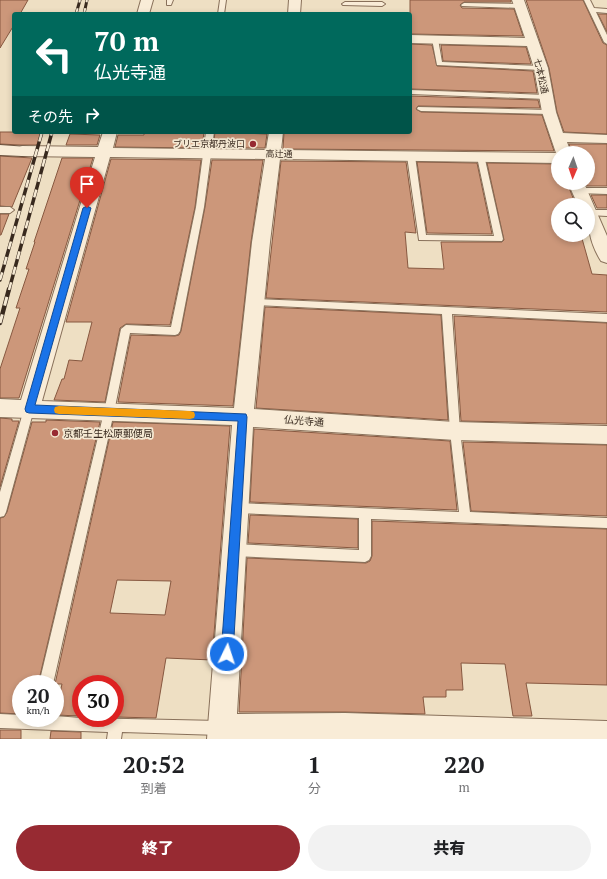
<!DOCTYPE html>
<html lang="ja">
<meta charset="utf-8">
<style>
:root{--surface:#fff;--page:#f2f2f2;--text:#202124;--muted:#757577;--accent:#972a32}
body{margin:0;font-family:"PT Serif","Noto Sans JP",serif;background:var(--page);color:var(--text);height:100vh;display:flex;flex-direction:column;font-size:15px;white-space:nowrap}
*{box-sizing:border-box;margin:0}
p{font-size:13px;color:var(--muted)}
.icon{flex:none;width:22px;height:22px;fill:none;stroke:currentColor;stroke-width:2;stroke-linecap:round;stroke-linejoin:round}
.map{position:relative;height:739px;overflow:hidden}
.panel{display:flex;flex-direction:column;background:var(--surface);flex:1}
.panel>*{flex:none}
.top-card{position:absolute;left:12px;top:12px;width:400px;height:122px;border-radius:4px;box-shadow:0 2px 6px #0003;background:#00695c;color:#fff;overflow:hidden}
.needle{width:26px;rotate:182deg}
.fabs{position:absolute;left:551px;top:146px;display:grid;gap:8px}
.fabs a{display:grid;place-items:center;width:44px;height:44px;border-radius:50%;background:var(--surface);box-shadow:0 2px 6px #0003;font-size:20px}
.speed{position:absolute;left:12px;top:675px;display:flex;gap:8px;font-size:20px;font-weight:700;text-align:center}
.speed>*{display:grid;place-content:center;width:52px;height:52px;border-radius:50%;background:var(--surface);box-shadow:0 2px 6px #0003;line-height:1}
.speed small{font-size:10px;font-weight:400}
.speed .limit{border:6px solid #d22;background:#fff;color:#111}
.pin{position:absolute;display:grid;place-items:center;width:34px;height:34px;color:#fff;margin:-41px -17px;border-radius:50% 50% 50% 0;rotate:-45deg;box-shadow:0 0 4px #0007}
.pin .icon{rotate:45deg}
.me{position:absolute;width:44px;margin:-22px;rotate:4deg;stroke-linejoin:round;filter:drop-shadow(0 0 3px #0008)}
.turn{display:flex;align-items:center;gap:14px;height:84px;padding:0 16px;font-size:18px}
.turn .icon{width:52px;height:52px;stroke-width:2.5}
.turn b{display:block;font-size:28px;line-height:34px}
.then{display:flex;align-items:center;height:38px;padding:0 16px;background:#0003;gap:8px;font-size:15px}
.eta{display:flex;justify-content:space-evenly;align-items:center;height:68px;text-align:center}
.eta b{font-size:24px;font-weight:800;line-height:28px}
.cta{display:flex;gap:8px;margin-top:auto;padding:8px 16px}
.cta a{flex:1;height:46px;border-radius:24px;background:var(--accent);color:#fff;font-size:16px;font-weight:800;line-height:46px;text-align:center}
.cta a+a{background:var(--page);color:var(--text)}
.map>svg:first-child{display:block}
.building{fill:#cc977a;stroke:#875840;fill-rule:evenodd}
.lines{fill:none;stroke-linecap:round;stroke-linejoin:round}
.lane-casing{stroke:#88705a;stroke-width:2}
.street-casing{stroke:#88705a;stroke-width:2}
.secondary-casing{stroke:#6a513d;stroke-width:2}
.lane{fill:#f9ecd7;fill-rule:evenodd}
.street{fill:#f9ecd7;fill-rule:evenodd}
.secondary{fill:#f9ecd7;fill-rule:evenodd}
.rail-far2-casing{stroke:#38291e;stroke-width:3}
.rail-far1-casing{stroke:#38291e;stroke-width:3.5}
.rail-casing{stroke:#38291e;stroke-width:4.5}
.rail-far2{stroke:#f5e9d3;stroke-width:2;stroke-dasharray:6;stroke-linecap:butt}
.rail-far1{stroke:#f5e9d3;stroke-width:2.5;stroke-dasharray:8;stroke-linecap:butt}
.rail{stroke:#f5e9d3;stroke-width:3;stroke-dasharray:9;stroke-linecap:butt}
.route{fill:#1a73e8;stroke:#114b97}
.slow{fill:#f59e0b}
.poi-dot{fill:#972a32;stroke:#f5e9d3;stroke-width:1.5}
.labels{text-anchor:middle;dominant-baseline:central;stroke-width:3.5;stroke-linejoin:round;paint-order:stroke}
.far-street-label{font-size:9px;fill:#38291e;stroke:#f5e9d3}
.far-poi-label{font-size:9px;fill:#38291e;stroke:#f5e9d3;text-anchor:end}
.street-label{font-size:10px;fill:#38291e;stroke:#f5e9d3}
.poi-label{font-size:10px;fill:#38291e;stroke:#f5e9d3;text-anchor:start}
</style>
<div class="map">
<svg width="607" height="739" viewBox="0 0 607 739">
<rect width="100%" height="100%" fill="#eedfc3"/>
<path class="building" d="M0,0h28l-8,14h-6v11l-14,23z
M410,0h101v2h-47l-4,3 2,3 52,1 9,27 -113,-2z
M526,0h57l20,43 4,2v89l-43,-2 -7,-20 -8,-44z
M598,14h9v18z
M410,44l22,1 5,21 96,5 4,22 -127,-4z
M441,45l85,2 5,17 -88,-3z
M410,96l128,4 2,8 -122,-2 -2,3 5,3 121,3 12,36 -271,-2 1,-17h126z
M0,132h42l-5,13h-16l-21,-1z
M144,132h60l-2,16 -87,-1 3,-12h26z
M215,132l52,2 -2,14h-52z
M70,134l30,1 -3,10h-31z
M569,144h38v42h-20l-1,-3h2v-30h-16z
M0,156l32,2 -20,49 -12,-1z
M62,158h31l-74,240h-19v-29l20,-61h-4l13,-39h-3l9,-27h-1z
M111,159l90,1 -6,47 -25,118 -44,-1 -6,4 -15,74 -51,-2 8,-21h2l5,-19 13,1 10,-39h-26z
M212,160h51l-12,82 -18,164 -115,-4 13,-67 44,1 4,-1 2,-4 24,-124z
M281,161l125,1 10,71 -11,-1 3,36 36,1 -3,-27h61l2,-2 -17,-77 71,1v19h9l9,22h-18v30h23l11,39 15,1v37l-341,-14z
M417,162l60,1 15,71 -65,-1z
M591,195h16v13h-10z
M0,214h9l-8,21h-1z
M265,307l176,8 7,105 -192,-12z
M454,316l153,7v101l-146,-3z
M0,418l12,1v2h7l-19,66z
M46,420l54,2 -62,262h-17v30l-21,-1v-195l4,-1 3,-5 25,-90h14z
M113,422l117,4 -18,234 -46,-2 -10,60 -41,-1v-33h-34v32l-26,-1 7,-31h-7zM117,580l54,1 -6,34 -55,-2z
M254,429l196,12 7,69 -207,-8z
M463,442l144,3v71l-136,-5z
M250,515l108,4v29l-110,-5z
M372,521l235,8v156l-81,-2 6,33h-19l-8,-52 -44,-1 2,27h-17v7h-23l2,17 -80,-2h-106l8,-154 119,5 4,-2 2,-5z
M0,730h21v9h-21z
M51,731l30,1v7h-31z"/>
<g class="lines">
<g class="lane-casing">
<path id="lane" d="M167,0h6l-2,5h-4z
M220,0h6l-2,14h-6z
M584,0h6l4,8 13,1v4l-11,-1 11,23v9l-3,-2z
M345,2h37l3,2 -3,2 -39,-1 -1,-1z
M464,3l56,1 3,2 -3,2 -58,-2 -1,-1z
M435,37l3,2 4,23 99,4 3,2 -3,2 -104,-5 -5,-26z
M410,90l136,5 3,2 -3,2 -136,-5z
M418,107l131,3 4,2 -4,2 -128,-3 -4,-2z
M206,132h8l-10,75 -24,124 -2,3 -3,1 -45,-2 -16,79 -61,272h-14l65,-272 17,-83 5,-4 45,2 25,-120z
M408,154h6l1,2 11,79 68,1 -17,-79 4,-2h3l19,84 -1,2 -83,-1 -12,-84z
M580,188h27v6l-30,-1 -1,-2z
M0,207h10l4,3 -4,3h-10z
M590,210h17v6l-19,-1v-4z
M256,299l351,15v8l-155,-8 8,117 10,81 137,6v10l-236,-9v37l-2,4 -4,2 -131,-6 -4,-2 -2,-4 2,-4 4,-2 125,6v-32l-123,-5 -4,-1 -2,-4 2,-4 4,-1 223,9 -9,-81 -8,-117 -186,-9 -5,-3z
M29,405l4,1 1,3 -28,103 -2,4 -4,1v-25l24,-83 1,-3z
M0,714l21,1v3h34v-2l26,2 139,3 5,2 2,5 -2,5 -5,2 -98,-3 -1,7h-14l1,-7 -108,-4z"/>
</g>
<g class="street-casing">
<path id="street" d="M141,0h12l-4,14h-12z
M289,0h12l-1,14h-12z
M512,0h12l24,68 8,44 7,21 44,2v8l-40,-1 4,11h-13v10l-278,-4 -10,83 -16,167 201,13 152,4v18l-152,-4 -202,-13 -16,287 108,-1 262,8v18h-400l25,-314 -232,-8v-18l21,1 74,-243 -73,-1 -5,-2 -3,-3 3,-3 5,-2 76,1 5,-15h14l-4,16 153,2 3,-18h14l-2,18 275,3 -14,-41 -8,-44 -7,-22 -117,-3v-8l115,3zM110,157l155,2 -13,83 -18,166 -192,-7z
M568,183h16l23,53v27l-6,-2c-12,-19 -13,-34 -13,-56h-10z"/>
</g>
<g class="secondary-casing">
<path id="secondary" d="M0,145l28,2 2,4 -2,4 -6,1 -22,-1z"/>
</g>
<use href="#lane" class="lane"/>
<use href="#street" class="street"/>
<use href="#secondary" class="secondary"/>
<g class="rail-far2-casing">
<path id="rail-far2" d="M76,14l4,-14
M84,14l3,-14"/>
</g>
<g class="rail-far1-casing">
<path id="rail-far1" d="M0,280l42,-148
M9,290l43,-158"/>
</g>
<g class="rail-casing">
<path id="rail" d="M0,323l9,-34"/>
</g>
<use href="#rail-far2" class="rail-far2"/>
<use href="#rail-far1" class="rail-far1"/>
<use href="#rail" class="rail"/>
</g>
<path class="route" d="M87,206l4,2 -56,197 211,9 1,3 -14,237 -2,4 -4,2 -4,-2 -2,-4 17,-233 -209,-8 -3,-1 -1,-3 58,-201z"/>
<path class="slow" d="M59,406l131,5 4,1 1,3 -1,3 -4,1 -131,-5 -4,-1 -1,-3 1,-3z"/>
<g class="poi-dot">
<circle cx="253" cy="144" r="4"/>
<circle cx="55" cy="433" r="4"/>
</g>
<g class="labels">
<g class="far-street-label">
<text transform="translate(541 76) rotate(77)">七本松通</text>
<text transform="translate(279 154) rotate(1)">高辻通</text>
</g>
<g class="far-poi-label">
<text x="245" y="144">ブリエ京都丹波口</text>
</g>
<g class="street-label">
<text transform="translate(304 421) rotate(4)">仏光寺通</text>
</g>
<g class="poi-label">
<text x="63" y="433">京都壬生松原郵便局</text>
</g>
</g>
</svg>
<div class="fabs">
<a><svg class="needle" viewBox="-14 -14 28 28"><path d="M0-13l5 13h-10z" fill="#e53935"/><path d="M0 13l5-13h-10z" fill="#757577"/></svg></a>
<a><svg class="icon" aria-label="search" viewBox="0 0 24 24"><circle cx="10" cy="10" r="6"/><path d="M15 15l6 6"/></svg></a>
</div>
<div class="speed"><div>20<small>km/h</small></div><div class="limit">30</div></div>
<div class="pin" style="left:87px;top:208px;background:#d93025"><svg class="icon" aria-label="arrive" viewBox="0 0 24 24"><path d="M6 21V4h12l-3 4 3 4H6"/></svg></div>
<svg class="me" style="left:227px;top:654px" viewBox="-20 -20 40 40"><circle r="17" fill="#1a73e8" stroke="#fff" stroke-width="3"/><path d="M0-11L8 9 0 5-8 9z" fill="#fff"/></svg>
<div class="top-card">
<div class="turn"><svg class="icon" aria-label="left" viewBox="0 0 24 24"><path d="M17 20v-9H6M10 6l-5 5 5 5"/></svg><div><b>70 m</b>仏光寺通</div></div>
<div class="then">その先<svg class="icon" aria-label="right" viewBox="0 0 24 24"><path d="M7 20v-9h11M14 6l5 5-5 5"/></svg></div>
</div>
</div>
<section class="panel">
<div class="eta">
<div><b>20:52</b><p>到着</p></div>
<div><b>1</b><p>分</p></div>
<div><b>220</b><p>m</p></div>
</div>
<div class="cta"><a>終了</a><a>共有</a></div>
</section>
